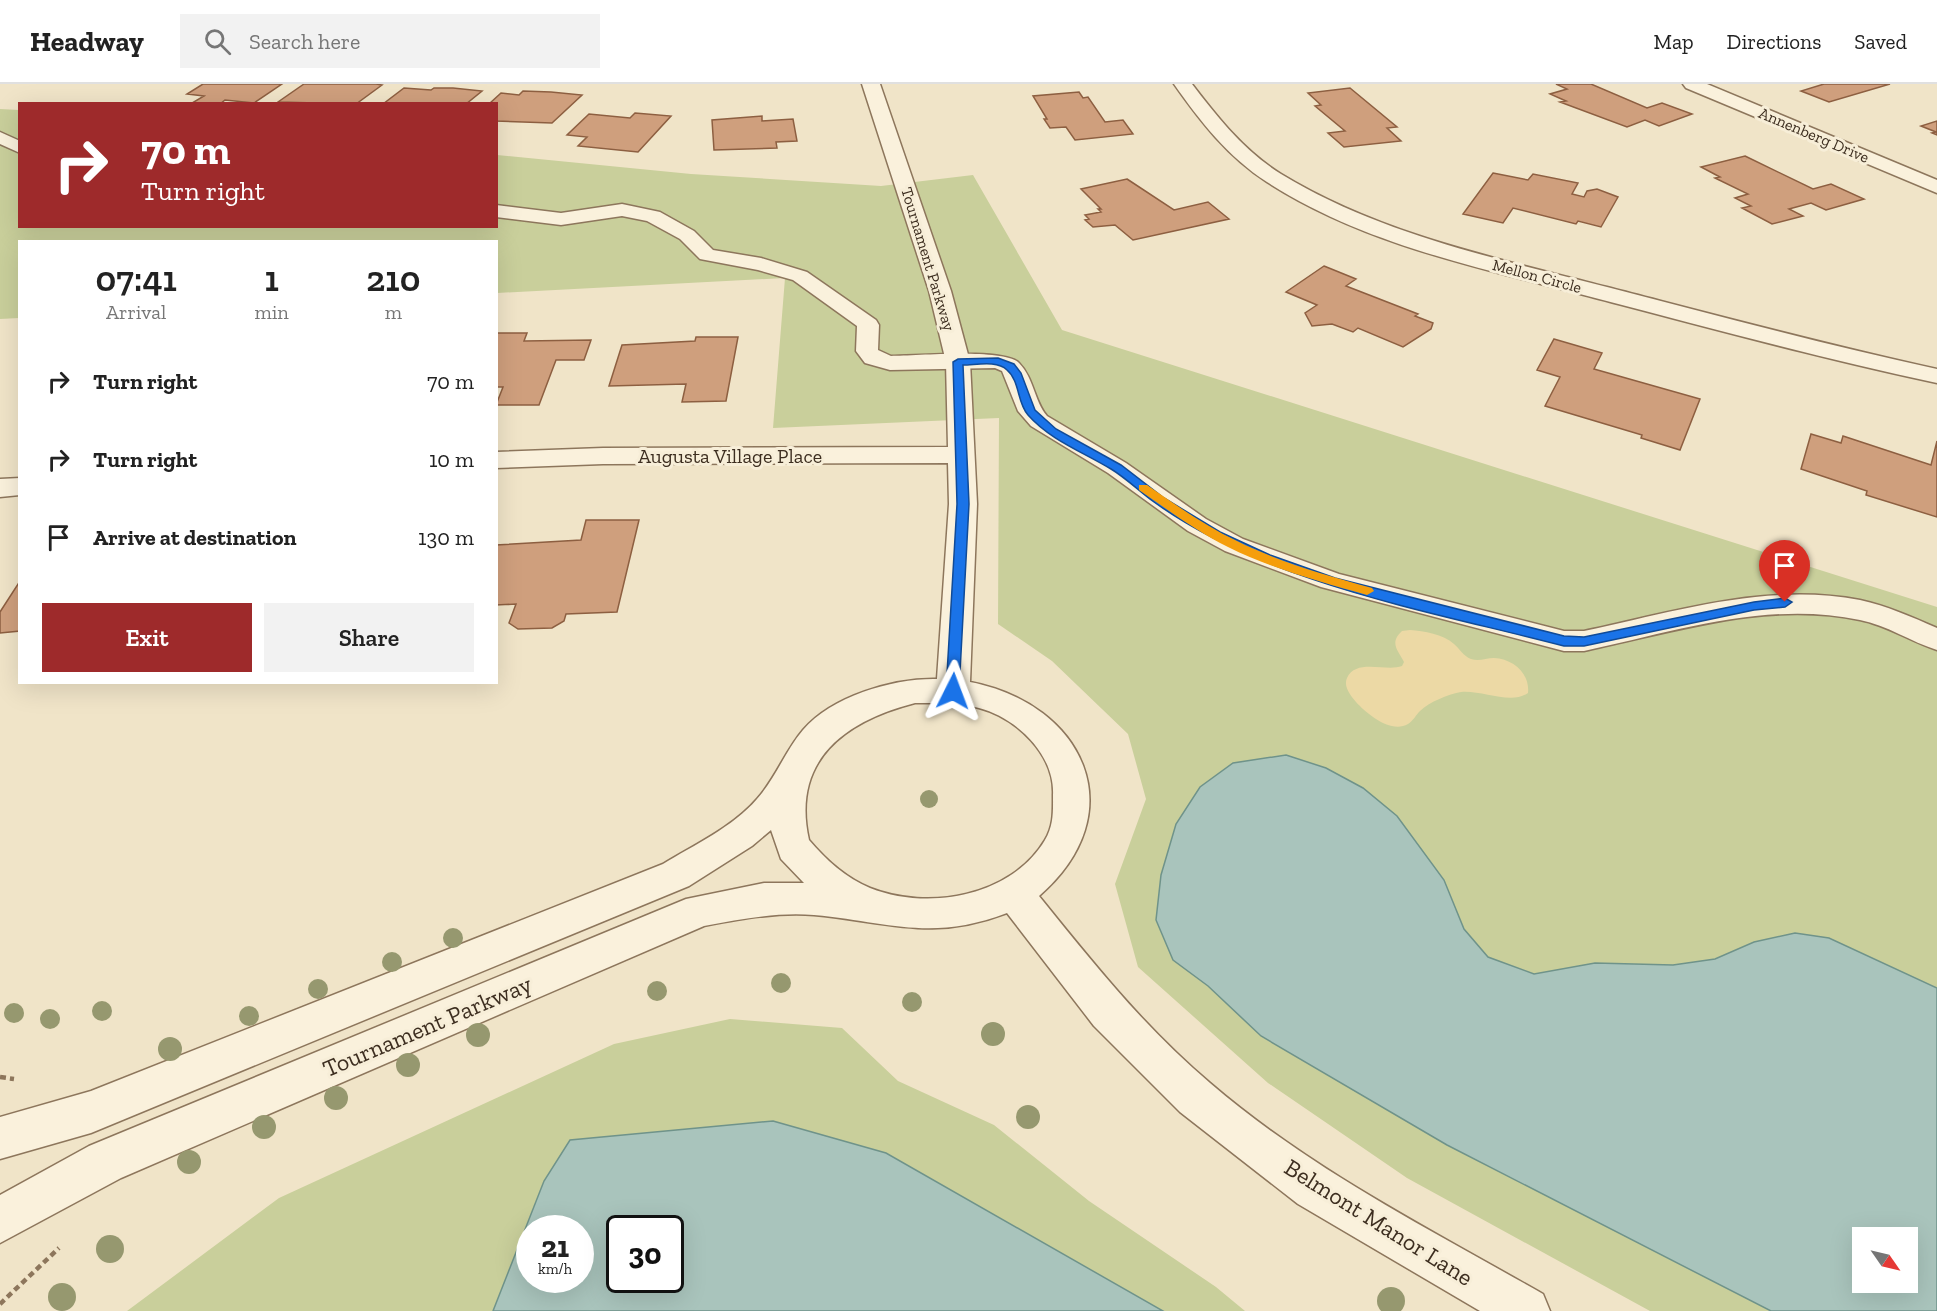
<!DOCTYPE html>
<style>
:root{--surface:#fff;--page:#f2f2f2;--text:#222;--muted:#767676;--line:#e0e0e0;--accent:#9e2a2b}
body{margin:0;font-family:"Zilla Slab",serif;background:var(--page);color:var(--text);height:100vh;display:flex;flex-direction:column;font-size:22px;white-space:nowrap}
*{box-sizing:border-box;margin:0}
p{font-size:20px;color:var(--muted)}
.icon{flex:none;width:33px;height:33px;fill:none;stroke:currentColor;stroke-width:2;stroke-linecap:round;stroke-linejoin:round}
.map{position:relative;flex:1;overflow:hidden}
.sheet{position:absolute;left:18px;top:156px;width:480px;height:444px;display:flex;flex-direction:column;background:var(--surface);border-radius:0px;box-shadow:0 6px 24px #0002}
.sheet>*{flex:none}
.hud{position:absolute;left:18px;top:18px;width:480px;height:126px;border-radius:0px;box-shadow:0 6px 24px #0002;background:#9e2a2b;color:#fff;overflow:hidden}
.needle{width:39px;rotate:124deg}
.controls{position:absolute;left:1852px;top:1143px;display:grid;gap:12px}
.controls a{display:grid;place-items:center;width:66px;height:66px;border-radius:0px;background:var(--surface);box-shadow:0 6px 24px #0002;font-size:30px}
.speed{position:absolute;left:516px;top:1131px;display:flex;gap:12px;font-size:30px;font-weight:700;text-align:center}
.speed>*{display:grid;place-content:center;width:78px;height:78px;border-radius:50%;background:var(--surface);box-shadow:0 6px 24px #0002;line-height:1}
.speed small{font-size:15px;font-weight:400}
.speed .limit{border:3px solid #111;border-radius:9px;background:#fff;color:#111}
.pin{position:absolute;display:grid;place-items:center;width:51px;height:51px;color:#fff;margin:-62px -26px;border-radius:50% 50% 50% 0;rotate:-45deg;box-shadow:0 0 6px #0007}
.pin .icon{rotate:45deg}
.me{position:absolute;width:66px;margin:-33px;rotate:3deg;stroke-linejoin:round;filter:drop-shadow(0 0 4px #0008)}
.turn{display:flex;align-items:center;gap:21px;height:126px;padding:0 24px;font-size:27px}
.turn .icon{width:78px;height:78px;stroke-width:2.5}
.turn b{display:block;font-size:42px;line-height:51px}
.eta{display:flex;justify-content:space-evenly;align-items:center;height:102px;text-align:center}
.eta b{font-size:36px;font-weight:600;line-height:42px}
.action{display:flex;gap:12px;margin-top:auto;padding:12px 24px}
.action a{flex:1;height:69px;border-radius:0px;background:var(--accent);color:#fff;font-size:24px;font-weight:600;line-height:69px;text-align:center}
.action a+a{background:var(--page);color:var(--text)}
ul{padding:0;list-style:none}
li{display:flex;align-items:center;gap:18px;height:78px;padding:0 24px}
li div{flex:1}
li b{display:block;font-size:22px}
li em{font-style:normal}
header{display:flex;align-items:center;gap:36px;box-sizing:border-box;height:84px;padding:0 30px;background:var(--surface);border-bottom:2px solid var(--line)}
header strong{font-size:28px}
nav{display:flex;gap:33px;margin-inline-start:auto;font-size:21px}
.search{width:420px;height:54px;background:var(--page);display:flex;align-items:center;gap:15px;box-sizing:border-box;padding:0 21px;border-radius:0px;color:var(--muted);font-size:22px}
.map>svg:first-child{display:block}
.green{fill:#c9cf9b;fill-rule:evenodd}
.sand{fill:#ecd9a5}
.water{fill:#a9c4bc;stroke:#6f938a;stroke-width:1.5;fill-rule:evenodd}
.building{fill:#cf9f7d;stroke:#8d5f41;stroke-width:1.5}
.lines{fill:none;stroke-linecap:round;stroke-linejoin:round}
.lane-casing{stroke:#8d765c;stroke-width:3}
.street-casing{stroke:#8d765c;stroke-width:3}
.path{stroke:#8d765c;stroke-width:4.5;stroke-dasharray:6 4;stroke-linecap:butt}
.lane{fill:#faf1dc;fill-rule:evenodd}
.street{fill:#faf1dc;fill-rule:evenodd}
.tree{fill:#96986f}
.route{fill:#1a73e8;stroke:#114b97;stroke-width:1.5}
.slow{fill:#f59e0b}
.labels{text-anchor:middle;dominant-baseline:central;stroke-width:6;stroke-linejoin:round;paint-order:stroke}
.far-street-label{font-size:16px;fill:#3d2e20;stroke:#f7eed8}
.street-label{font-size:20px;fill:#3d2e20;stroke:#f7eed8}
.near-street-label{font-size:24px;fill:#3d2e20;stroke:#f7eed8}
</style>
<header>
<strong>Headway</strong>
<div class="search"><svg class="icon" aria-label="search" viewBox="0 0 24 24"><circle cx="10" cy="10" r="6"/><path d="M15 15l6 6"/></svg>Search here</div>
<nav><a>Map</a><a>Directions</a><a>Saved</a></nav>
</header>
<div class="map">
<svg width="1937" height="1227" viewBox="0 0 1937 1227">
<rect width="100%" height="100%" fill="#f0e4c8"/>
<path class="green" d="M0,25l19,1 1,116h476l1,-71 194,19 190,12 92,-11 89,155 875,277v704h-287l-243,-133 -139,-95 -130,-116 -23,-83 31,-85 -18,-65 -76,-73 -54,-37 1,-206 -226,10 12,-150 -288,15 -1,-51h-476l-1,76 -19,1zM1863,1154h45v44h-45z
M730,935l112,9 56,53 96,44 95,76 127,86 29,24h-82l-277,-158 -316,-13 -26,41 -51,130h-366l152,-113 335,-154z"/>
<path class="sand" d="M1410,546c14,1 33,4 44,14 6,5 9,12 17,15 8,3 15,-1 23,-1 19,1 36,15 34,35 -17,12 -46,-3 -67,-1 -12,2 -32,10 -41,19 -4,4 -7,10 -12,13 -17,10 -41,-10 -52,-22 -5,-6 -13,-15 -9,-24 9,-20 39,-6 55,-12l2,-4c-6,-12 -15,-19 -2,-31z"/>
<path class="water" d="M1286,671l40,13 37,20 34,28 47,64 20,49 24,28 46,17 61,-11 78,2 42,-6 39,-17 41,-9 34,5 108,50v323h-166l-324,-166 -186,-109 -53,-50 -35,-26 -17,-40 5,-45 15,-51 24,-37 33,-24zM1863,1154h45v44h-45z
M773,1037l113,32 277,158h-670l51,-130 26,-41zM530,1144h50v52h-50zM620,1144h50v52h-50z"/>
<path class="building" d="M203,0h79l-28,19 -29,-3 -5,4 -28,-1 12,-7 -17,-2z
M304,0h72l6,1 -26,19 -78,-2z
M1556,0h35l56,24 15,-5 30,11 -33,12 -14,-6 -18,7 -67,-25 6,-1 -16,-7 17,-5z
M1824,0h-1h67l-61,18 -28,-11z
M404,4l27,2 3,-2h19l29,3 -16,13h-83z
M1350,4l47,39 -10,1 14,13 -57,6 -16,-14 17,-2 -30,-25 6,-1 -13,-12z
M523,7l28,1 31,3 -30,28 -56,-2v-17h-7l12,-11 18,2z
M1079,8l4,6 5,-1 17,25 18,-2 10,14 -58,6 -9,-13 -16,1 -6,-9h3l-14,-23z
M635,29l36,3 -33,36 -60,-6 9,-9 -20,-2 22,-21 41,4z
M762,32v5l31,-2 4,22 -21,1 1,6 -63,2 -2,-30z
M1937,37v14l-5,-2 4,-1 -15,-6z
M1745,72l68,33 18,-5 33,15 -38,11 -15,-7 -22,6 14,7 -31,8 -30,-16 9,-2 -16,-8 13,-4 -33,-16 5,-1 -19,-10z
M1493,89l35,7 5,-6 45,9 -6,11 12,3 3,-6 10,-2 21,8 -17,30 -23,-6 -2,3 -63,-16 -10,15 -40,-9z
M1127,95l47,31 34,-8 21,17 -96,21 -18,-15 -22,2 -8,-7 4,-1 -4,-4 16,-3 -3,-3h3l-20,-20z
M1324,182l32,13 -10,7 72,28 -3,2 18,7 -2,6 -28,18 -45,-19 -5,4 -21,-8 -20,2 -7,-13 12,-8 -31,-13z
M496,249h31l-3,8 67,-1 -7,20h-28l-17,45h-43l7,-18h-7z
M696,253h42l-12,64 -44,1 4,-18 -77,2 13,-41 73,-4z
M1554,255l48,14 -8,16 106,30 -20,51 -39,-12 1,-3 -97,-29 15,-29 -23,-7z
M1811,350l30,9 2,-7 88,29 6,-24v76l-71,-22 1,-4 -66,-22z
M586,436h53l-22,92 -51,2 -2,7 -12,7 -34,1 -9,-6 7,-19 -20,1v-60l85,-5z
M20,497v50l-20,2v-21z"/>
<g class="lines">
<g class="lane-casing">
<path id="lane" d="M0,48l20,9v12l-20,-9z
M622,120l38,8 34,19 19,19 48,8 46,14 69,48 3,5 -1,25 13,6c25,0 113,-8 128,7 15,15 15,38 28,53l79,47 80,56 37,20 96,35 225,57h20c90,-19 183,-49 276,-31 27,6 52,17 77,28v22c-26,-8 -50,-25 -77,-30 -93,-20 -186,12 -276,31h-20l-243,-64 -96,-36 -37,-20 -80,-58 -77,-47 -13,-15 -16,-40 -7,-3 -105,2 -25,-7 -9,-12 1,-25 -64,-46 -35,-10 -58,-11 -20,-20 -33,-18 -25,-5 -61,9 -65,-8v-12l65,8z"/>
</g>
<g class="street-casing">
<path id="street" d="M862,0h18l71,207 19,71 7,142 -7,178c114,22 165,131 69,214 54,67 105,131 171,187 100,86 219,146 333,211l7,17h-70l-182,-107 -118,-92 -86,-86 -87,-113c-76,29 -118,9 -193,2 -37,-3 -73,4 -110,11l-583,252 -121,65v-48l89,-49 597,-247 78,-16h40l-23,-24 -10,-29 -19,16 -63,40 -598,247 -91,26v-42l91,-26 572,-227c31,-19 70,-37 94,-65 19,-21 28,-48 46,-69 29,-34 91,-52 134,-51l12,-175 -1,-41 -345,1 -107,4v-16l107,-4 345,-1 -2,-85 -17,-71zM915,619c21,0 43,-1 64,5 38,10 76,47 74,87 0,16 1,30 -8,45 -34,57 -117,71 -175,48 -24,-10 -45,-29 -61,-48 -18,-80 36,-119 106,-137z
M1174,0h18c26,34 52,67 89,90 100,61 218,85 330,114 108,28 216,57 326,81v14c-114,-24 -226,-55 -338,-84 -113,-30 -233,-53 -332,-117 -39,-25 -67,-61 -93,-98z
M1683,0h24l230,96v13l-251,-105z
M20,394v17l-20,2v-18z"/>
</g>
<path class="path" d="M0,993l14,2
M0,1220l59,-56"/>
<use href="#lane" class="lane"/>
<use href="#street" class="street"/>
</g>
<g class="tree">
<circle cx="929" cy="715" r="9"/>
<circle cx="453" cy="854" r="10"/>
<circle cx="392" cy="878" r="10"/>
<circle cx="781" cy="899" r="10"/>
<circle cx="318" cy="905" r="10"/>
<circle cx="657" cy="907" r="10"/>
<circle cx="912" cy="918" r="10"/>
<circle cx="102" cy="927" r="10"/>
<circle cx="14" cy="929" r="10"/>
<circle cx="249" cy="932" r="10"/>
<circle cx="50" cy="935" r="10"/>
<circle cx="993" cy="950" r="12"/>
<circle cx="478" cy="951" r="12"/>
<circle cx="170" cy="965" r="12"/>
<circle cx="408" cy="981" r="12"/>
<circle cx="336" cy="1014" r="12"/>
<circle cx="1028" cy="1033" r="12"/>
<circle cx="264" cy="1043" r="12"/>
<circle cx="189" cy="1078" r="12"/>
<circle cx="110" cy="1165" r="14"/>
<circle cx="62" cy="1213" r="14"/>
<circle cx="1391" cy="1217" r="14"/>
</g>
<path class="route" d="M998,274l16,6 7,9 14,37 21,19 65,36 43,33 56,34 50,23 65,23 229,58 20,1 170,-35 31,-4 7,4 -7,5 -31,3 -170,36h-20c-134,-35 -296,-62 -410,-144 -14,-10 -28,-24 -43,-33 -28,-17 -61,-29 -83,-54 -11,-12 -8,-34 -21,-45 -10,-10 -31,-5 -44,-5l6,139 -10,187 -2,3h-9l-2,-3 11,-187 -4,-142 5,-3z"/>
<path class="slow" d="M1139,401h8c29,20 58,41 90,56 42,21 89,34 135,47l2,3 -7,4c-46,-13 -95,-26 -139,-48 -32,-16 -60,-37 -89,-57z"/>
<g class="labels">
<g class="far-street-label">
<text transform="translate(1814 51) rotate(23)">Annenberg Drive</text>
<text transform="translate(928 175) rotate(73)">Tournament Parkway</text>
<text transform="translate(1537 192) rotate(15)">Mellon Circle</text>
</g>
<g class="street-label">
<text x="730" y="372">Augusta Village Place</text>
</g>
<g class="near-street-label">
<text transform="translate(427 942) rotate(-23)">Tournament Parkway</text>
<text transform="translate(1379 1138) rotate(32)">Belmont Manor Lane</text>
</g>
</g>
</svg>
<div class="controls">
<a><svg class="needle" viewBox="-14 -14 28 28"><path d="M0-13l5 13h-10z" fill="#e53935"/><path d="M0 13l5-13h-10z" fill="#767676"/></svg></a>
</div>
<div class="speed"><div>21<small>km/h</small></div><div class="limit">30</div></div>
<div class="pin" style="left:1785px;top:518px;background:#d93025"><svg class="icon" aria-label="arrive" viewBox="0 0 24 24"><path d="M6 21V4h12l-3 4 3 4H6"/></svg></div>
<svg class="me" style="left:953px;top:607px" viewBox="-20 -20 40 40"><path d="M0-17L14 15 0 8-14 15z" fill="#1a73e8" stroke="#fff" stroke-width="4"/></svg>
<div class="hud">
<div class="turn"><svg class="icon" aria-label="right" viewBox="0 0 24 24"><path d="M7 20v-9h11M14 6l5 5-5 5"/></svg><div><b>70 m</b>Turn right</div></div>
</div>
<section class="sheet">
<div class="eta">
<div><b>07:41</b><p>Arrival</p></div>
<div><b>1</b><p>min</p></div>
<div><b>210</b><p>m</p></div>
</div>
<ul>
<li><svg class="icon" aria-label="right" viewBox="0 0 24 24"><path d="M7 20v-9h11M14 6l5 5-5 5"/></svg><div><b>Turn right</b></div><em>70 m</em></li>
<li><svg class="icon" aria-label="right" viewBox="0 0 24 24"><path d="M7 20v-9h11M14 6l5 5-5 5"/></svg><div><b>Turn right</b></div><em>10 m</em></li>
<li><svg class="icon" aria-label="arrive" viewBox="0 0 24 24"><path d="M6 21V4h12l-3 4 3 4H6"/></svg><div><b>Arrive at destination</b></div><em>130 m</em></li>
</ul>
<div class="action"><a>Exit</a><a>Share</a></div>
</section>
</div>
